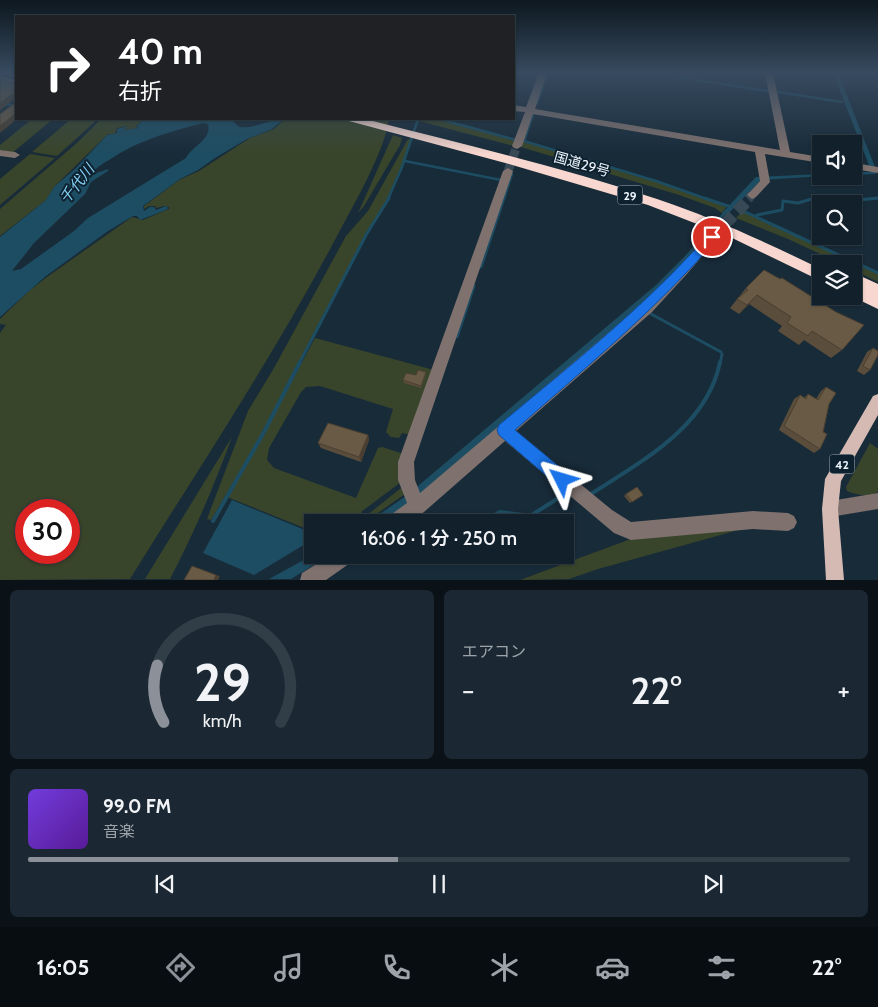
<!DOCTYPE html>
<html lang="ja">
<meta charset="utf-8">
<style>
:root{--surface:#12202b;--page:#1b2833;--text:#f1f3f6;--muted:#9ca3a9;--line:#313e47;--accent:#8c9099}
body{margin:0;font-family:Cabin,"Noto Sans JP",sans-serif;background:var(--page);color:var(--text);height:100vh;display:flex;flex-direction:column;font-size:19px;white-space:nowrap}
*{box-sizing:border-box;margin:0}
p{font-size:16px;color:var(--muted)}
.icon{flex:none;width:28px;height:28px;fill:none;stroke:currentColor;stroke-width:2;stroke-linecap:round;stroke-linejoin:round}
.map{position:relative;height:580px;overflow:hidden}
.sheet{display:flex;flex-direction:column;gap:10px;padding:10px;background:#0a1218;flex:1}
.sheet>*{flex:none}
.banner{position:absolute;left:15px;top:15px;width:500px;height:105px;border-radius:0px;box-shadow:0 1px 4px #0004,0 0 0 1px var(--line);background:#202124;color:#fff;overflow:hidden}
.buttons{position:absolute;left:812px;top:135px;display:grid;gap:10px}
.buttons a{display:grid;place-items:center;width:50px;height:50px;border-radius:0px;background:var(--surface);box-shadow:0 1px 4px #0004,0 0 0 1px var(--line);font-size:25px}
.speed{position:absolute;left:15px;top:499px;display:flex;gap:10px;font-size:25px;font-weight:700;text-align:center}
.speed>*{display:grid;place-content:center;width:65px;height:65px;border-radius:50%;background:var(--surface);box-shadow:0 1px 4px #0004,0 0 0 1px var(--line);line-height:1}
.speed .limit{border:8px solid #d22;background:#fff;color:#111}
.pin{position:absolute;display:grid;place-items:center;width:42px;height:42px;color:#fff;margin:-21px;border:2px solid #fff;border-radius:50%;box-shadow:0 1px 5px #0007}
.me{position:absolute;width:55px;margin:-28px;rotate:310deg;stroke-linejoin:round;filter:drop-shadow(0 0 4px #0008)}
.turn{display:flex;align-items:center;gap:18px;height:105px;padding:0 20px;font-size:22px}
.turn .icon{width:65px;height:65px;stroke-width:2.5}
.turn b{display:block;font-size:35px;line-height:42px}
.big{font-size:38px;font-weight:600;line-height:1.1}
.sheet .widget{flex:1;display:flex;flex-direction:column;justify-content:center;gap:8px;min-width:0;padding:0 18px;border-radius:8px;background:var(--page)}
.sheet .dial{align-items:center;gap:0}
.dial svg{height:130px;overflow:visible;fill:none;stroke:var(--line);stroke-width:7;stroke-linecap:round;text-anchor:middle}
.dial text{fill:var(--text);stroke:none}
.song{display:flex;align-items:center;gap:15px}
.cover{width:60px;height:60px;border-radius:8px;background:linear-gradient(135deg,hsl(260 70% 55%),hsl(270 70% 35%))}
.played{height:5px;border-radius:2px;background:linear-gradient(90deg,var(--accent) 45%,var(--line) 45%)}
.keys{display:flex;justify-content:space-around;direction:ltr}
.heat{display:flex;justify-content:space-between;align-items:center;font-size:28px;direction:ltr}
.sheet .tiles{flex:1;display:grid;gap:10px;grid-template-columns:1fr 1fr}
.widget:last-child{grid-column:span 2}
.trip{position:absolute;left:304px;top:514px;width:270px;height:50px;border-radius:0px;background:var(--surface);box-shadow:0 1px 4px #0004,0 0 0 1px var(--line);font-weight:600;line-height:50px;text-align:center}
.menu{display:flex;height:80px;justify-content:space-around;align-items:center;background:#070d11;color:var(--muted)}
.menu .icon{width:35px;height:35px}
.menu .active{color:var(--accent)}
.menu b{font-size:22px;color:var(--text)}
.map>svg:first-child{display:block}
.green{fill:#39452a;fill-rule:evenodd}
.water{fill:#1d4d62;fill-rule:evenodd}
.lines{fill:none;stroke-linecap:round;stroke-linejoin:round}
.stream-far2{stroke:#1d4d62;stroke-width:2.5}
.stream-far1{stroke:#1d4d62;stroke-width:3}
.stream{stroke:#1d4d62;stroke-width:4}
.minor-tunnel-far1{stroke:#384956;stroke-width:9;stroke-dasharray:9 4.5;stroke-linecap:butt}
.minor-tunnel{stroke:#384956;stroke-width:12;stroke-dasharray:12 6;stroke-linecap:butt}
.minor{fill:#7e716e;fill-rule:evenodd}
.major{fill:#d4bab3;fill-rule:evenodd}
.highway{fill:#f7d7cf;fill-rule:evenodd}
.wall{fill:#5a4d3b}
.shaded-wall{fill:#4a3f30}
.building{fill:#695a45;stroke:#4a3f30}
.route{fill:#1a73e8;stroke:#114b97}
.labels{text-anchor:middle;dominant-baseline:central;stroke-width:4;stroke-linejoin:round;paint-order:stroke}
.shield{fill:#0e212f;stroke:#a9b5bf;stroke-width:1}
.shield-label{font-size:12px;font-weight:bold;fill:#ecf5fd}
.street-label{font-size:14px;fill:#ecf5fd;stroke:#0e212f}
.water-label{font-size:15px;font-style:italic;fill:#85d2f7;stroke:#0e212f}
</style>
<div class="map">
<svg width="878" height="580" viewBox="0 0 878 580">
<rect width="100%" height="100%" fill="#182b39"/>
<!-- green -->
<g class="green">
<polygon points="32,119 53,119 12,153 0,152 0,145"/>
<polygon points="71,119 98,119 57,156 32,152"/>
<polygon points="101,119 144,119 135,127 140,128 123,130 128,126 117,128 115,134 108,134 54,187 46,200 0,236 0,209 78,142"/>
<path d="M285 119H389C384 153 354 204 337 236 275 354 200 466 130 579L0 580V333L6 325 0 324V319L29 291 47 277 132 217 143 220 169 209V207L164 206 156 208 155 206H149L144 209V206L179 180 199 171 250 138 274 129ZM26 510H69V552H26Z"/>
<polygon points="421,119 437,119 516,141 514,146 419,121"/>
<polygon points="393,135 402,138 400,145 364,206 358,213"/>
<path d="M408 139 411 140C400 174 386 206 365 235L263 432 211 520 207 519 248 411 274 368 346 236 368 211Z"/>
<polygon points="523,141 656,181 727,206 722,213 715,208 679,195 521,147"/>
<polygon points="30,154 55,158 0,205 0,179"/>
<polygon points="742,211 878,274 878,282 854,270 854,264 842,264 788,239 736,218"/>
<polygon points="315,338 434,370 411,435 402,433 399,438 391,437 386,432 393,409 320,386 306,387 301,392 269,448 267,460 274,468 356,498 378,448 382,447 404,454 401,482 361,512 366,516 401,488 405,494 365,522 312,522 312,531 227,497 265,432"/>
<path d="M232 437C214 486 194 533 170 579H145Z"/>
<path d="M870 443 878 449V492C870 497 855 495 847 491L846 487Z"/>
<polygon points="753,526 598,569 569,579 520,580 639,536"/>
</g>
<!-- water -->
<g class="water">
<polygon points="833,73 838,73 877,172 875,174 854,175 854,172 871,172 869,166 854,164 869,165"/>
<path d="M144 119H235L233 121C235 122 236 125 238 126 248 131 271 119 284 119L272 129 247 139 215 158 198 170 180 179 143 206 144 211 150 207H154L156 210 166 206 168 208 166 210 140 220 137 216H133L108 231 46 276 0 317V237L46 200 54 187 76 168 107 135 117 133V129L128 126 123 130 140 128 136 127ZM203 123 208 124C212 140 192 146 186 158L88 218 74 231 21 269 12 271 34 243 85 194 91 182 108 171V169L91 175C95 168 102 164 109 160 139 140 169 132 203 123Z"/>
<polygon points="821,174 823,176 761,180 728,214 723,212 756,177"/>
<polygon points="705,232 711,234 683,268 644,304 408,504 383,522 368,522 406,496 413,487 418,486 656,285 687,254"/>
<polygon points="232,500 312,533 312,549 302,546 254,575 203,553"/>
<polygon points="313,555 330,555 291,579 269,579"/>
</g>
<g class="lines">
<!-- stream-far2 -->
<g class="stream-far2">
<polyline points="650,73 768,91"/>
<polyline points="778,92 842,102"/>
<polyline points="0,103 12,105"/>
<polyline points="537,103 547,73"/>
<polyline points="533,114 524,141 656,181 707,199"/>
<polyline points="439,119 516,140"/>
<polyline points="405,161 501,180"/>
<polyline points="388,199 402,167 417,122 421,119"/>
<polyline points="504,199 512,174"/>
<polyline points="812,199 824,199"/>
<polyline points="870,199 878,198"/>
</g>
<!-- stream-far1 -->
<g class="stream-far1">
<polyline points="704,198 731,207"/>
<polyline points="743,211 878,273"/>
<polyline points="757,215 782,210 783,201 798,203 815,198 849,201 878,198"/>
<polyline points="705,236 727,210"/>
<polyline points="481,267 504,198"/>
<polyline points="651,314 721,352"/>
<polyline points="457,337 474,286"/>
<polyline points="299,364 366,235 389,198"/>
<polyline points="720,364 722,354"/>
</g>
<!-- stream -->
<g class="stream">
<path d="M591 494C642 461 707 427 720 362"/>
<polyline points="213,521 264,432 300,362"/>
<polyline points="482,522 500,512 530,516 557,499 572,495"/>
</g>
<!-- minor-tunnel-far1 -->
<g class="minor-tunnel-far1">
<polyline points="508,171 517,146"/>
<polyline points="748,199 752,195"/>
</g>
<!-- minor-tunnel -->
<polyline class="minor-tunnel" points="712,237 750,198"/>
<!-- minor -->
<g class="minor">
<polygon points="539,73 547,73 535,109 780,150 765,73 773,73 790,152 821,157 821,163 765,154 770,182 756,197 752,199 747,195 760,181 755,152 533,114 522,146 517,149 514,148 512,146 525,112 514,111 514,105 526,107"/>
<polygon points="0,76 16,80 16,85 0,81"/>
<polygon points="0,150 15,152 20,155 15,158 0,156"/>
<polygon points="854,163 878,167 878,173 854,169"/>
<polygon points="508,168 513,171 414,462 415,480 420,493 642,304 678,269 708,234 716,234 718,237 716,240 686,275 652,312 516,431 612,510 631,522 753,511 788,513 794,516 797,522 794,528 788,531 753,529 631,540 614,533 505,441 424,512 409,522 387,522 389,516 407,503 398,480 398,462 503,171"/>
<polygon points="878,493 878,509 830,517 824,515 822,509 824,503 830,501"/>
<polygon points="331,555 356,555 353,561 326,580 300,580 302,573"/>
</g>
<!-- major -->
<polygon class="major" points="878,394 878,415 841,481 838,509 844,580 826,580 822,509 825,479 873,396"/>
<!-- highway -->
<g class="highway">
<path d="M348 119H365C462 144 562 167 657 199 714 218 767 243 821 269V281L728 236 648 205 509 164 349 121Z"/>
<polygon points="854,273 878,284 878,309 851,296 854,296"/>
</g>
</g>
<!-- wall -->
<g class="wall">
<polygon points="0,73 16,73 16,119 14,104 14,99 0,110 0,79 13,83 15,81 14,78 0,75"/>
<polygon points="746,288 842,350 831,358 804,340 799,345 778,331 782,326 749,304 739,314 730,308"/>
<polygon points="873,348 870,370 864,375 857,371 867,352"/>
<polygon points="426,372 426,374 421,388 404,383 403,380"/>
<polygon points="826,387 829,404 820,449 814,453 779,430 794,399 800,395 804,398 808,394 816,399 821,391"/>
<polygon points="368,435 369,440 361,462 321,448 318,443"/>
<polygon points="626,494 643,495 630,503 624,496"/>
</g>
<!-- shaded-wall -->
<g class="shaded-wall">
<polygon points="12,94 15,98 0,110 0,103"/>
<polygon points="16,113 16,119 17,119 0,133 0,126"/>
<polygon points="757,295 749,304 739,314 747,305"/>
<polygon points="368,435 369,440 361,462 359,457"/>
<polygon points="216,575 220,576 218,580 214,580"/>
</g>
<!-- building -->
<g class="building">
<polygon points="9,73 16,73 16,113 0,126 0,114 14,104 14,95 12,94 0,103 0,79 13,83 15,81 14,74"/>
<polygon points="764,270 780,279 782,278 836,312 864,325 842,350 812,331 808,336 787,323 791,317 757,295 747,305 737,299 748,290 746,288"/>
<polygon points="873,348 878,351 878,355 870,370 863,366"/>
<polygon points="418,370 426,372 421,386 403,380 406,373 416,375"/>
<polygon points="826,387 836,393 829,404 823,432 827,434 820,449 784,426 800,395 806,399 808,394 818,400"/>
<polygon points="328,423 368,435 359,457 318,443"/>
<polygon points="637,487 643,495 632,502 626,494"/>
<polygon points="192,566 216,575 214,580 184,580"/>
</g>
<!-- sky -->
<linearGradient id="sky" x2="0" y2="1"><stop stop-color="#0d181f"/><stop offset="0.47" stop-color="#374a5f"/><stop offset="1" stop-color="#374a5f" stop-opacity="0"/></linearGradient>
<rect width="878" height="154" fill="url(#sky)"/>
<!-- route -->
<path class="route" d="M712 233 716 234 718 237 716 240C656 310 584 369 515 430L568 474 570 480 568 485 562 487 557 485 499 435 497 430 499 425C572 364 646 306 709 234Z"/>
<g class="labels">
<!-- shield labels -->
<g class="shield">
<rect x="617.5" y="185.5" width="25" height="19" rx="4"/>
<rect x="829.5" y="454.5" width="25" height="19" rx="4"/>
</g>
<g class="shield-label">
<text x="630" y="195">29</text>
<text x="842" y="464">42</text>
</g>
<!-- street labels -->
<g class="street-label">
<text transform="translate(582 164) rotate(16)">国道29号</text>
</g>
<!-- water labels -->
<g class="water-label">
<text transform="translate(77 184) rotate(-51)">千代川</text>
</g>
</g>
</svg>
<div class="buttons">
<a><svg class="icon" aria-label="sound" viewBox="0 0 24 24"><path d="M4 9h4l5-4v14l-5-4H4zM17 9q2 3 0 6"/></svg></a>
<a><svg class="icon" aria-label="search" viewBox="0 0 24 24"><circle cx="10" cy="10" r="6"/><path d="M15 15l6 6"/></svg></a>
<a><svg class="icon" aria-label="layers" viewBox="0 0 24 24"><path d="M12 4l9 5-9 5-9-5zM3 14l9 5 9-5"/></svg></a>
</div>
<div class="speed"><div class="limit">30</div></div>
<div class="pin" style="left:712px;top:237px;background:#d93025"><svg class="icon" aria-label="arrive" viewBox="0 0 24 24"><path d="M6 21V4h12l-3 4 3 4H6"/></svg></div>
<svg class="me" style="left:562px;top:480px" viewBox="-20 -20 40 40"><path d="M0-17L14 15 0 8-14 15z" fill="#1a73e8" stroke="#fff" stroke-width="4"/></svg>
<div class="trip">16:06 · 1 分 · 250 m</div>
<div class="banner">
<div class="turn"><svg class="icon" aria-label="right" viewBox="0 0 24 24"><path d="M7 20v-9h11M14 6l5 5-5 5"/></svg><div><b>40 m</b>右折</div></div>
</div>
</div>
<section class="sheet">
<div class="tiles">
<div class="widget dial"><svg viewBox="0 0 100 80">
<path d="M14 69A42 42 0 1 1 86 69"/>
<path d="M14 69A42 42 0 0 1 10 34" stroke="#8c9099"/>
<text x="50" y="56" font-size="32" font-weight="700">29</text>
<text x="50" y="72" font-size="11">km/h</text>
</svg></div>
<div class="widget"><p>エアコン</p>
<div class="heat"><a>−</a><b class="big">22°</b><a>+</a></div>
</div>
<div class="widget">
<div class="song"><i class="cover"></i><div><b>99.0 FM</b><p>音楽</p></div></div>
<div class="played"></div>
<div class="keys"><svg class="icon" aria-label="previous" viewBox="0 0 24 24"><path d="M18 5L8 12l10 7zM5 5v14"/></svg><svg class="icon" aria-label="pause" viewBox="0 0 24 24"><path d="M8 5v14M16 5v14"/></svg><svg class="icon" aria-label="next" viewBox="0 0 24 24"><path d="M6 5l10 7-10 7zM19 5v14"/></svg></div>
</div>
</div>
</section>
<nav class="menu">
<b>16:05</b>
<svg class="icon active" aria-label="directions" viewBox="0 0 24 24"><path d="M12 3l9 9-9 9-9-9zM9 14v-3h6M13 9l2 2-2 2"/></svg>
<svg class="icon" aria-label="music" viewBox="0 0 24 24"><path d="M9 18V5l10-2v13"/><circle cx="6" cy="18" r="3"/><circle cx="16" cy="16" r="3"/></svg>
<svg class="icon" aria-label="phone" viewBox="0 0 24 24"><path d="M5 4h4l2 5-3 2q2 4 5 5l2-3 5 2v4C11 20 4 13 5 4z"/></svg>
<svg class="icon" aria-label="climate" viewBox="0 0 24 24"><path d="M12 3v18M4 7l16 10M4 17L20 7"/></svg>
<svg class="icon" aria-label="car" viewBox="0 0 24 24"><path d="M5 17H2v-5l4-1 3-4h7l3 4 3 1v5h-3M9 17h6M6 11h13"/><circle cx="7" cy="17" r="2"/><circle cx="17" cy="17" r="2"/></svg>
<svg class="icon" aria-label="filters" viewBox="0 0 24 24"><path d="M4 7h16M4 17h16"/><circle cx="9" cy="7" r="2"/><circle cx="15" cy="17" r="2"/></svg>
<b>22°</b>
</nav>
